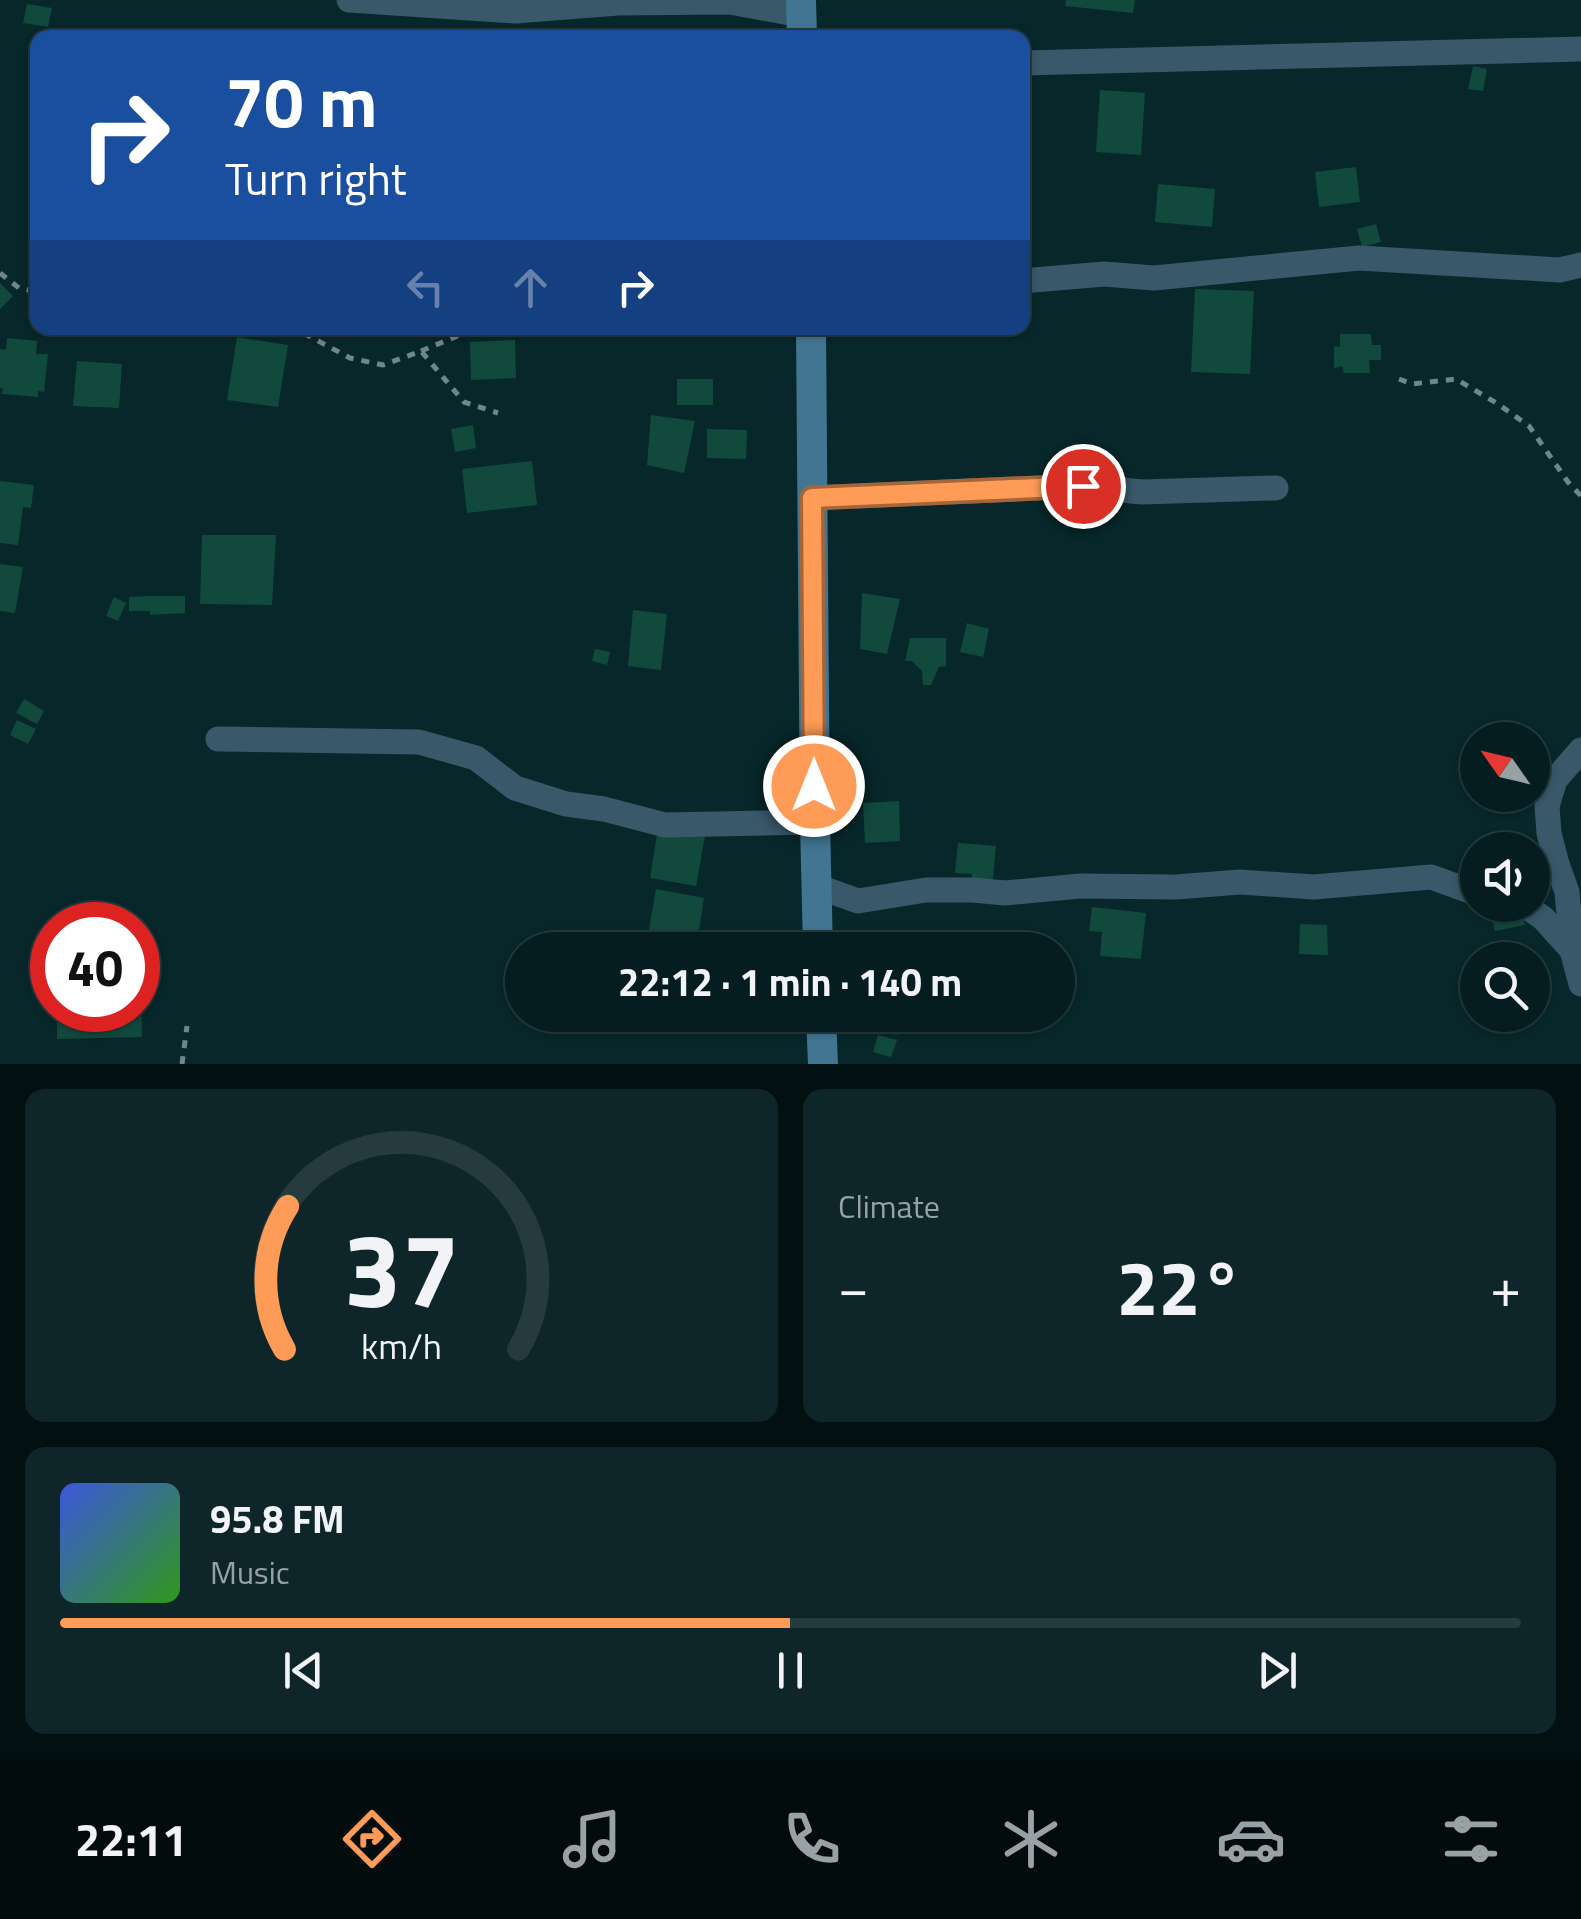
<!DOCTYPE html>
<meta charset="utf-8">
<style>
:root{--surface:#051d20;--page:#0e2629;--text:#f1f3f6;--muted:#97a2a5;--line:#263b3e;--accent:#fe9c57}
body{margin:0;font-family:"Titillium Web",sans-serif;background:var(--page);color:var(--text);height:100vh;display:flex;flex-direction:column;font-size:38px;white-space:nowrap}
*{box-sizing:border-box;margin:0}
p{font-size:32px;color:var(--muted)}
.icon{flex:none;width:55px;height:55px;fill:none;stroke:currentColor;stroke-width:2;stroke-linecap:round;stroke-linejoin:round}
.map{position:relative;height:1064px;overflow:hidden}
.panel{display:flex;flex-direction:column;gap:25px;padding:25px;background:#031012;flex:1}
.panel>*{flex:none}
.top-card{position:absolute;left:30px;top:30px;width:1000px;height:305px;border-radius:20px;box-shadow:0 2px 8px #0004,0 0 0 2px var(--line);background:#1a4fa0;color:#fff;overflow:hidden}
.needle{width:65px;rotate:304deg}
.tools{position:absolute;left:1460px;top:722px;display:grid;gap:20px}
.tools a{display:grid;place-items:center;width:90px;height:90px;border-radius:50%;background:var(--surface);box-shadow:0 2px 8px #0004,0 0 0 2px var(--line);font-size:50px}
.speed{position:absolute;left:30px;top:902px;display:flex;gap:20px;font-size:50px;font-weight:700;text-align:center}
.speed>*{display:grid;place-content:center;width:130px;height:130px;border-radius:50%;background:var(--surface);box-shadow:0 2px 8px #0004,0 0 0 2px var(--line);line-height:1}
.speed .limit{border:15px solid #d22;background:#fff;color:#111}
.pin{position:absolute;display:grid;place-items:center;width:85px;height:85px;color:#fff;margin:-42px;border:5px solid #fff;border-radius:50%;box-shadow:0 2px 10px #0007}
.me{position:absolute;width:110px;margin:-55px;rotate:0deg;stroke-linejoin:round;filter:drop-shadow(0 0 8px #0008)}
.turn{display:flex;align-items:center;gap:35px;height:210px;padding:0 30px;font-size:45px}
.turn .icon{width:130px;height:130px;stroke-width:2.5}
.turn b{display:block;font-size:70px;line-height:85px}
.lanes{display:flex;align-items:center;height:95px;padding:0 30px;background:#0003;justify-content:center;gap:50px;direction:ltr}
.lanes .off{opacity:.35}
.big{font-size:75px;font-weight:700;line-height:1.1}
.panel .card{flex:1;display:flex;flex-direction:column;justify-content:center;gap:15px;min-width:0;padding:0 35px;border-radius:20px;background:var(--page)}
.panel .dial{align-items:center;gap:0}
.dial svg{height:260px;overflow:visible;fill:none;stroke:var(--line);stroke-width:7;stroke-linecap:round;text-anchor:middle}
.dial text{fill:var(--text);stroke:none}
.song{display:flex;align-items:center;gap:30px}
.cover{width:120px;height:120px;border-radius:15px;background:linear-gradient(135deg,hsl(230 70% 55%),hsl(110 70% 35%))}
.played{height:10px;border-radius:5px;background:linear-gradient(90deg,var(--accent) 50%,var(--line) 50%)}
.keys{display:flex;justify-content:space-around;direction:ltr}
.heat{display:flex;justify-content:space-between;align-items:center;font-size:55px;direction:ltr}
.panel .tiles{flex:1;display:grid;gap:25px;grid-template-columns:1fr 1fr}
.card:last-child{grid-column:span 2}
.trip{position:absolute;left:505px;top:932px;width:570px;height:100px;border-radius:50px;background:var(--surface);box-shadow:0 2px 8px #0004,0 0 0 2px var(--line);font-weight:700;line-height:100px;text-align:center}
.dock{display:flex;height:160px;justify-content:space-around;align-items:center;background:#020c0d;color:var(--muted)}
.dock .icon{width:70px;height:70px}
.dock .on{color:var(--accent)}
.dock b{font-size:45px;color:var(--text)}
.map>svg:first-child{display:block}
.building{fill:#114a3d}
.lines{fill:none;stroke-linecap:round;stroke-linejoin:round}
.path{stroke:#6d878a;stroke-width:5;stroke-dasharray:8 8;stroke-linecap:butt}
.street{stroke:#395869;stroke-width:25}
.secondary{stroke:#427592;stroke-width:30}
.route-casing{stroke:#a56539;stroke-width:25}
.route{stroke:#fe9c57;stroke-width:18}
</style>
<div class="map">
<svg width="1581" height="1064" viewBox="0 0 1581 1064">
<rect width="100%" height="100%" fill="#07272a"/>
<!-- building -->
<g class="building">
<polygon points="1066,0 1135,0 1133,13 1065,6"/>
<polygon points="27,4 52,8 48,27 23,23"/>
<polygon points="1473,66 1487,69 1483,91 1468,89"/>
<polygon points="1100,90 1145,93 1141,155 1096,152"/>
<polygon points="1356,167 1360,202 1319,207 1315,172"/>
<polygon points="1158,184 1215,189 1212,227 1155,222"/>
<polygon points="1376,224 1381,242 1362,247 1357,229"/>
<polygon points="0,283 13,296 0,309"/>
<polygon points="1195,289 1254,291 1250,374 1191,372"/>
<polygon points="1340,334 1371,334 1372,345 1381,345 1381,360 1369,360 1370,373 1344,373 1342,366 1334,368 1334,346 1340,347"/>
<polygon points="237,337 288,345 278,407 227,400"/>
<polygon points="7,338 37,341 36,354 48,354 44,392 38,391 38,397 2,394 3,388 0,388 0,349 6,350"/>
<polygon points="515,340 516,378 471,380 470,342"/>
<polygon points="77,361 122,364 119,408 73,406"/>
<rect x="677" y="379" width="36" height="26"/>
<polygon points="651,415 695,421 684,473 647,465"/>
<polygon points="473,425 476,448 455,452 451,429"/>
<polygon points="707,429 747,430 746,459 707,458"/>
<polygon points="532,461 537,505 467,513 462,469"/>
<polygon points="0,481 34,485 31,508 23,507 18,545 0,543"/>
<polygon points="202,535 276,535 272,605 200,604"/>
<polygon points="0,564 23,567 15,613 0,611"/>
<polygon points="862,593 900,599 887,654 860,649"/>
<polygon points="150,596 185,596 185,613 150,615 150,611 129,611 129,597"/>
<polygon points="114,597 126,603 118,621 106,616"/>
<polygon points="633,610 667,614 661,670 628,666"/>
<polygon points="967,623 989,629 983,657 960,652"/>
<polygon points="910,638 946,638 946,666 939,667 931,685 923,685 922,671 912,661 905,661"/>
<polygon points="595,649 610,652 607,665 592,661"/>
<polygon points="24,699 44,711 37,724 16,713"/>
<polygon points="17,720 36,729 28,744 10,735"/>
<polygon points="899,801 900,841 865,843 863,803"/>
<polygon points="658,828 705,836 696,886 650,878"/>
<polygon points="958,843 996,846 992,887 971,886 972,874 955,873"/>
<polygon points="656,889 704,898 697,943 648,935"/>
<polygon points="1092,907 1146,913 1141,959 1100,956 1102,932 1089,931"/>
<polygon points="1521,907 1525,925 1495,931 1490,912"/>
<polygon points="1300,924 1327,925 1328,955 1299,954"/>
<polygon points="138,999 141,999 142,1037 57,1039 57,1010 138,1010"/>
<polygon points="881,1015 901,1019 898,1035 879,1031"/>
<polygon points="878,1035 897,1040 891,1057 873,1052"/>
</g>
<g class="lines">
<!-- path -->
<g class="path">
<polyline points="0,273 19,288 38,292"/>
<polyline points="289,328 296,329 350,358 383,365 421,351 464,402 498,413"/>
<polyline points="421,351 477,328"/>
<polyline points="1399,379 1412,384 1456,379 1498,404 1529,426 1568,482 1581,496"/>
<polyline points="182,1064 187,1026"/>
</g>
<!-- street -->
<g class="street">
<polyline points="349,0 515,11 618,3 730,2 801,15"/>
<polyline points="1022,63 1581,49"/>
<polyline points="1022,281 1104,274 1154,278 1359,258 1560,270 1581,265"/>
<polyline points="812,498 1083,486 1142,492 1276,488"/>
<polyline points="218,739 419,742 476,758 515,788 566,804 604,809 665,825 815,822"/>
<polyline points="1581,750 1555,780 1547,806 1549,833 1557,864 1567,892 1572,950 1581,984"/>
<polyline points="816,886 858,901 926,890 973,890 1005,893 1080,886 1176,887 1240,882 1314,887 1431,877 1478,894"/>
<polyline points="1524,905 1543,918 1572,950"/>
</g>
<!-- secondary -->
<g class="secondary">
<polyline points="801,0 802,38"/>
<polyline points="811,328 815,822 818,950"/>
<polyline points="821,1015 823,1064"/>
</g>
</g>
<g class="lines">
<!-- route casing -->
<g class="route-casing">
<polyline id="route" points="814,786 812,498 1083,486"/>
</g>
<!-- route -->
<use href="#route" class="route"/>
</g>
</svg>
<div class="tools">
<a><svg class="needle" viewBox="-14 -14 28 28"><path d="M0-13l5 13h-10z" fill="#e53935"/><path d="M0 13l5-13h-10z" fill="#97a2a5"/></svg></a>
<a><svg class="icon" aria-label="sound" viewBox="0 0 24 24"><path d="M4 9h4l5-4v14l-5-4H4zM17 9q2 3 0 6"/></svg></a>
<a><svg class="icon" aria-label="search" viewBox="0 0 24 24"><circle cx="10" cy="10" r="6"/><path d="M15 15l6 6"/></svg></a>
</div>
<div class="speed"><div class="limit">40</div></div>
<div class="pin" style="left:1083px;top:486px;background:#d93025"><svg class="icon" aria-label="arrive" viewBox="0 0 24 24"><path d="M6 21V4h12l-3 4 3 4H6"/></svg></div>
<svg class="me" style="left:814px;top:786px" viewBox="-20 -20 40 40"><circle r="17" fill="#fe9c57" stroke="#fff" stroke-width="3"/><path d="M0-11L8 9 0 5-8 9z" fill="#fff"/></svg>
<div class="trip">22:12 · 1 min · 140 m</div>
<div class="top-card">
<div class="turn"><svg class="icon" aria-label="right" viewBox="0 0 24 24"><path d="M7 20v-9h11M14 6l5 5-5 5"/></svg><div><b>70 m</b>Turn right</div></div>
<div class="lanes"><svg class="icon off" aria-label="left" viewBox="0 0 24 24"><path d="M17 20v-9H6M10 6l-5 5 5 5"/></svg><svg class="icon off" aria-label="ahead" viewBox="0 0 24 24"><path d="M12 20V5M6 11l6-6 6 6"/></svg><svg class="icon" aria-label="right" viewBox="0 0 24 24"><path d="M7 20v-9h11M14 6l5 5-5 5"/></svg></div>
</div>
</div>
<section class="panel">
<div class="tiles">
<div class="card dial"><svg viewBox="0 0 100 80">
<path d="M14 69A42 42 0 1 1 86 69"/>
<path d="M14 69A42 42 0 0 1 15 25" stroke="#fe9c57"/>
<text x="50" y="56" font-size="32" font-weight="700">37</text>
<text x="50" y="72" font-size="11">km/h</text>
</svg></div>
<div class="card"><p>Climate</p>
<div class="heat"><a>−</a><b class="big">22°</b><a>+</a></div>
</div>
<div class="card">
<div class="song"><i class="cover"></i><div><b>95.8 FM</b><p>Music</p></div></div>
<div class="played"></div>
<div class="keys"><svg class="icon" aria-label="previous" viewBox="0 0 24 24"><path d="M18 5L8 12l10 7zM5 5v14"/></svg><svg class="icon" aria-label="pause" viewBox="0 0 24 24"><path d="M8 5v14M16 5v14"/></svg><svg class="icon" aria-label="next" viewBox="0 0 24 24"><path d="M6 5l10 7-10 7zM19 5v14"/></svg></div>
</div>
</div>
</section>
<nav class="dock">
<b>22:11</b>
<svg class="icon on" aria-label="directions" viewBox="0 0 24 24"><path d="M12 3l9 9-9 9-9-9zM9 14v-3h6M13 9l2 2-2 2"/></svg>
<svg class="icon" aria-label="music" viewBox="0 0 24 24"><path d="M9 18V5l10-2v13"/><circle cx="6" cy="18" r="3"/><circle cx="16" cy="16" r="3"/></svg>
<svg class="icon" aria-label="phone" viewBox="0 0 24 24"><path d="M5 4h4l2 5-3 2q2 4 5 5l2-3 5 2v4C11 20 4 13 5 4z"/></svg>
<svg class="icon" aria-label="climate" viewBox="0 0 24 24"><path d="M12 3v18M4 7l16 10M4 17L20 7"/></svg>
<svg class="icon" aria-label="car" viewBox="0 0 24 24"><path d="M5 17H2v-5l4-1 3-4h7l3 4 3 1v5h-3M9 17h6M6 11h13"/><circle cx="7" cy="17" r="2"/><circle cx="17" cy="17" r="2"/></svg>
<svg class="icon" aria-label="filters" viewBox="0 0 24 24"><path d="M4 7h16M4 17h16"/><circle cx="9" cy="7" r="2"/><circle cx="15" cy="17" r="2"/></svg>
</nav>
